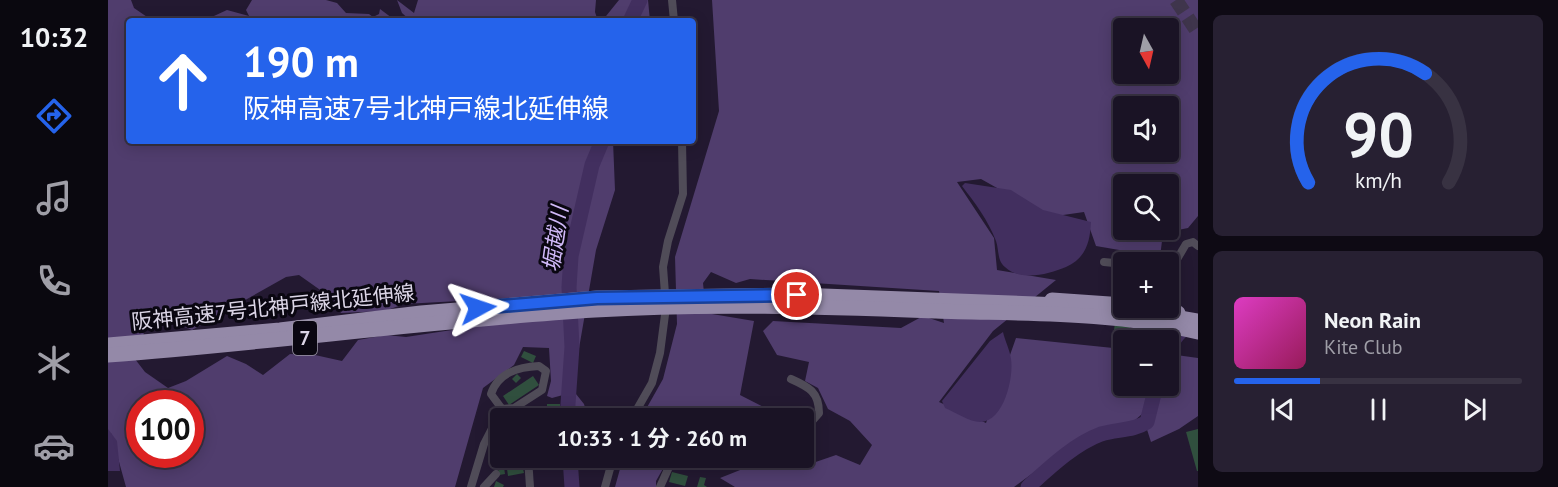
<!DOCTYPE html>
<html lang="ja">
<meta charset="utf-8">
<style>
:root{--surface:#1a1325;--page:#272032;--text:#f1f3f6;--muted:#9f9ea7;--line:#383242;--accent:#2563eb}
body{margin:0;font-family:"PT Sans","Noto Sans JP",sans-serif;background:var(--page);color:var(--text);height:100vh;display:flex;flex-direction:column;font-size:22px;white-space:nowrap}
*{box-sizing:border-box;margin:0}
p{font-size:20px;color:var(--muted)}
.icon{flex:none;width:33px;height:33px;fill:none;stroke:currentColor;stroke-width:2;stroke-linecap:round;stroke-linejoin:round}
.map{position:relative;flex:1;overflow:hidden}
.side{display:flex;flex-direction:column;gap:15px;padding:15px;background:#0e0a14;width:360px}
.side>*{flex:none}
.banner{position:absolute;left:18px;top:18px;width:570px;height:126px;border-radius:6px;box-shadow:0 3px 15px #0003,0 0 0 2px var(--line);background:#2563eb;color:#fff;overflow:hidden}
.needle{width:39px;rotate:172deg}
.buttons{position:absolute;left:1005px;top:18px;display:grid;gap:12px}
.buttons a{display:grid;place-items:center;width:66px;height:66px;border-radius:6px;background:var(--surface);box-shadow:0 3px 15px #0003,0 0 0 2px var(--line);font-size:30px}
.speed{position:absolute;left:18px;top:390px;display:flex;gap:12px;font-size:30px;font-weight:700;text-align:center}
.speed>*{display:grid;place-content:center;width:78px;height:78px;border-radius:50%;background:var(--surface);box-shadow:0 3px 15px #0003,0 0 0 2px var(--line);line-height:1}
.speed .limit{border:9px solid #d22;background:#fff;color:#111}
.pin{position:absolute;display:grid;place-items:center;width:51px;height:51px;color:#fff;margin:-26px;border:3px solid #fff;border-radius:50%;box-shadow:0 2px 6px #0007}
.me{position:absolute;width:66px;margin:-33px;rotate:85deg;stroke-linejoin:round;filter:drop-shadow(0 0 4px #0008)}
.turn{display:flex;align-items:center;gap:21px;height:126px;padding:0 18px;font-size:27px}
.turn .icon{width:78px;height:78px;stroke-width:2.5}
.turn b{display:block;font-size:42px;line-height:51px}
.side .widget{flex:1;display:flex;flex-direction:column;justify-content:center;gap:9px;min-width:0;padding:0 21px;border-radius:9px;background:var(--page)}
.side .dial{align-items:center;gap:0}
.dial svg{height:156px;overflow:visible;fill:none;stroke:var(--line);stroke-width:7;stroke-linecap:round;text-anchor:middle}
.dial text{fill:var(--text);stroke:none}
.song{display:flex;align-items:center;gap:18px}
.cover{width:72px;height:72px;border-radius:9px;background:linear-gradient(135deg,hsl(310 70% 55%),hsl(330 70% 35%))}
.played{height:6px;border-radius:3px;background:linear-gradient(90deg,var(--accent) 30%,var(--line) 30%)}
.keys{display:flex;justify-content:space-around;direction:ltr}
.trip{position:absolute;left:382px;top:408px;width:324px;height:60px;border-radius:6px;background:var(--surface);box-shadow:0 3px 15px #0003,0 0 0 2px var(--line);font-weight:700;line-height:60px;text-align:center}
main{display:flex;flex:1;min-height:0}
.tab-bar{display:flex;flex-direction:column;width:108px;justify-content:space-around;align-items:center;background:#0a080f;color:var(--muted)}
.tab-bar .icon{width:42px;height:42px}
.tab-bar .active{color:var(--accent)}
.tab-bar b{font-size:27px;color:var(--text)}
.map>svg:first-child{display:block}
.forest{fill:#503d6d;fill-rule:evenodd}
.water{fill:#422f5f}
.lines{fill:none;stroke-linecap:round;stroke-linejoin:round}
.river{stroke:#422f5f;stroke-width:15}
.building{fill:#304f3e}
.primary-tunnel{stroke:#3f354c;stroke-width:14;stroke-dasharray:14 7;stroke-linecap:butt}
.street{stroke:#504c58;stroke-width:8}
.highway{stroke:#9489a8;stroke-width:15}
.route-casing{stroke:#184099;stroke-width:15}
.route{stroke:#2563eb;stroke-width:10}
.labels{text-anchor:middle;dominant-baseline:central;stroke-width:6;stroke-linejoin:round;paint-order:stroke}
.shield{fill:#0a0711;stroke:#9c97a6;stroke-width:1.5}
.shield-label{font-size:20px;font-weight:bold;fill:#dbd5e6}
.street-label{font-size:21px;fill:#dbd5e6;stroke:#0a0711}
.water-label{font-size:22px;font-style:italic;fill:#d0b9f8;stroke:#0a0711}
</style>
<main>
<nav class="tab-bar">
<b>10:32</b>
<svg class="icon active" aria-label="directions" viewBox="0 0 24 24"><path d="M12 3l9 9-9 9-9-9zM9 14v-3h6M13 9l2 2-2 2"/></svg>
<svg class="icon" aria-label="music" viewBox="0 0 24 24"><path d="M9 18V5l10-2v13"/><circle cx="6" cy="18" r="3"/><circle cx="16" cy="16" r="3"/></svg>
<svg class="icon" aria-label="phone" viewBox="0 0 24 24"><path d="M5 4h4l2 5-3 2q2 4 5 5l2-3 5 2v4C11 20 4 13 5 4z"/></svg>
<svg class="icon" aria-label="climate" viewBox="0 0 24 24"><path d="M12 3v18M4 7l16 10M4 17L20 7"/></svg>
<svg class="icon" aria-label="car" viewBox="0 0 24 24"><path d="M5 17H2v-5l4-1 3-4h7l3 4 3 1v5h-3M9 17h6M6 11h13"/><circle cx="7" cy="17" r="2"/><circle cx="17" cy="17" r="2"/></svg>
</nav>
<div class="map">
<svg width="1090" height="487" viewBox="0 0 1090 487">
<rect width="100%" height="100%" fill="#231931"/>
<!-- forest -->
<g class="forest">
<path d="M0 0H23L26 8 45 21H21V141H505L507 190 488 250 464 389 476 404 480 418H460L455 395 444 398 439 396 443 381 441 348 415 347 406 365 375 388 347 487H18L3 433H0ZM191 275 225 299 233 313 277 311 296 304 369 300 370 326 298 337 278 335 250 340 234 361 207 355 182 354 155 375 138 364 119 356 78 381 60 388 37 372 27 359 41 318 61 321 84 330 178 277ZM32 404H82V454H32Z"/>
<polygon points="144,0 218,0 229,3 238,13 261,14 265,17 271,14 272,9 288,21 95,21 119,10 141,16 138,10"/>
<polygon points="289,0 306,13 310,0 488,0 487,12 490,21 303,21 294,13"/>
<polygon points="511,0 540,0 542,21 494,21"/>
<path d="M604 0H1090V216L1080 228 1055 233 1052 257 988 246 976 212 941 217 873 179 849 182 886 238 889 270 948 280 885 331 831 402 878 423 908 338 1015 349 1016 386H1060L1061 354 1090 358V416L1071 429 1043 442 1034 414 1025 422 970 440 906 487H627L612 478 662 458H696V466L728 455 752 465 764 445 742 421 720 409 710 388 697 381 701 362 669 355 655 331 665 321 793 328 815 316 836 323 831 291 642 279 628 283 603 272 595 283 598 313 646 321 632 395 673 416 672 418H533L555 379 569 324 567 257 611 111ZM1016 28H1060V74H1016ZM1016 106H1060V152H1016ZM1016 184H1060V230H1016Z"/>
<polygon points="515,458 561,458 548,481 548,487 507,487"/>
</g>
<!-- water -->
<g class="water">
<path d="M857 183 903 190 935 210 983 222C982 242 978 258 958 267 941 274 913 282 897 267 889 261 891 249 888 241 880 220 867 203 854 186Z"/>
<path d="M895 332C897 341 902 350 903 359 906 377 896 422 872 422 862 422 847 412 837 408L834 401 882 341Z"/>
<polygon points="0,429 9,441 12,471 0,471"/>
</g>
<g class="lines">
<!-- river -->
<g class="river">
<polyline points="522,21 532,0"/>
<path d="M1060 349C1066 339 1073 328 1084 325"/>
<polyline points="459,418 464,347 461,287 463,256 484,165 494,141"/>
<polyline points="462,458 464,487"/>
<path d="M920 487C941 468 966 444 993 434 1009 429 1025 431 1039 422L1048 386"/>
</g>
</g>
<!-- building -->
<g class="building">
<polygon points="1010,275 1016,276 1016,291 1006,288"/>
<polygon points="1010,299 1016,308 1024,308 1021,339 1005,338"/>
<polygon points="416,351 428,356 425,363 413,357"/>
<polygon points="409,374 413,378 408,383 404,379"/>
<polygon points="425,376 431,385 401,405 395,396"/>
<rect x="439" y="404" width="13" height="7"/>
<polygon points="420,407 424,414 414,418 411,414"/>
<rect x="439" y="412" width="13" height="6"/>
<polygon points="1090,429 1090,471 1089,471 1078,432"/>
<polygon points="418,460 419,469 415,469 416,473 400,476 398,462"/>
<polygon points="396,467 397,474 391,475 390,468"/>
<polygon points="564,472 580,476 577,486 561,482"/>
<polygon points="592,477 598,478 596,485 599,487 589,487"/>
<polygon points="388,481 396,485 395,487 386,487"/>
</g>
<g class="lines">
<!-- primary-tunnel -->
<polyline class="primary-tunnel" points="1068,0 1090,33"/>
<!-- street -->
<g class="street">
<polyline points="564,0 566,21"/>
<polyline points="996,262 1016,264"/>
<polyline points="1060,267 1065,266 1078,244 1085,242 1090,246"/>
<path d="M431 366 438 371 434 390 406 408 394 409 383 394C390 372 411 367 431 366Z"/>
<path d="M683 379C701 387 711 392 711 413L696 430"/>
<polyline points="524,418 544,383 552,353 558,307 555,267 560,241 575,194 574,141"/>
<path d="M585 418C598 408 620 415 636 418"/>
<polyline points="420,458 422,487"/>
<polyline points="363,487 376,444 394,409"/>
<polyline points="376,487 388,474"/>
<polyline points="497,487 505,458"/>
<polyline points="552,487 565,458"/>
</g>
<!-- highway -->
<g class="highway">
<polyline points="944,300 1016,305"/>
<polyline points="1035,308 1070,313"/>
<polyline points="1060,316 1090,321"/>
<polyline points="0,345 172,330 313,313 489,298 689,295 953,305"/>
<path d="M0 355C163 343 325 320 487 310 601 303 714 307 828 311 915 314 1005 311 1090 332"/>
</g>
</g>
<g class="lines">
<!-- route casing -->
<g class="route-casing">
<polyline id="route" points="370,308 489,298 689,295"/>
</g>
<!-- route -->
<use href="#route" class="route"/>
</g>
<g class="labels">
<!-- shield labels -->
<rect class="shield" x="185" y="321" width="24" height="34" rx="4.5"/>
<g class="shield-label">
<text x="197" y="338">7</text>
</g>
<!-- street labels -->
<g class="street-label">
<text transform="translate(165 307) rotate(-6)">阪神高速7号北神戸線北延伸線</text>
</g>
<!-- water labels -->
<g class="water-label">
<text transform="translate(447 239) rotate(-82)">堀越川</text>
</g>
</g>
</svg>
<div class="buttons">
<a><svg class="needle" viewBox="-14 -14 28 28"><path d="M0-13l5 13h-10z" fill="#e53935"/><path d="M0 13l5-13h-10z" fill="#9f9ea7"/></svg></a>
<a><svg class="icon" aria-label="sound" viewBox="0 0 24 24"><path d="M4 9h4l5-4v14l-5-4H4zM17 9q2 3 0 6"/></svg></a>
<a><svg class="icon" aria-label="search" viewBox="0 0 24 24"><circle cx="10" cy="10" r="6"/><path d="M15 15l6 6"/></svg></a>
<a>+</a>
<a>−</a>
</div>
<div class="speed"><div class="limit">100</div></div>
<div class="pin" style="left:689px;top:295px;background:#d93025"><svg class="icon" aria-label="arrive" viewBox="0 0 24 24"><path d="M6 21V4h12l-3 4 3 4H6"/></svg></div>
<svg class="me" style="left:370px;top:308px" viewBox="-20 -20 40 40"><path d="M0-17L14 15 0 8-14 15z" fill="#2563eb" stroke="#fff" stroke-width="4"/></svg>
<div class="trip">10:33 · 1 分 · 260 m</div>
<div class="banner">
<div class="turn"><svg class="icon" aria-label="ahead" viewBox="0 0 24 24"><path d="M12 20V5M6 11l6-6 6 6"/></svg><div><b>190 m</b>阪神高速7号北神戸線北延伸線</div></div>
</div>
</div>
<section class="side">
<div class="widget dial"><svg viewBox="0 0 100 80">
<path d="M14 69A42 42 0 1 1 86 69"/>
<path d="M14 69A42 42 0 0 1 74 13" stroke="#2563eb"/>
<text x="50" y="56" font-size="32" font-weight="700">90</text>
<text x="50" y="72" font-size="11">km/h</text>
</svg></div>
<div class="widget">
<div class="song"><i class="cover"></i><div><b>Neon Rain</b><p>Kite Club</p></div></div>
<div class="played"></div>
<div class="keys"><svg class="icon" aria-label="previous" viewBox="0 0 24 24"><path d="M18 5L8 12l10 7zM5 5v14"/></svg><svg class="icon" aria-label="pause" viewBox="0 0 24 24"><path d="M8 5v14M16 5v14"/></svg><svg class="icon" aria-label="next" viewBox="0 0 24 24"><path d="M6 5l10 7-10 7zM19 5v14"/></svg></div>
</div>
</section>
</main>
